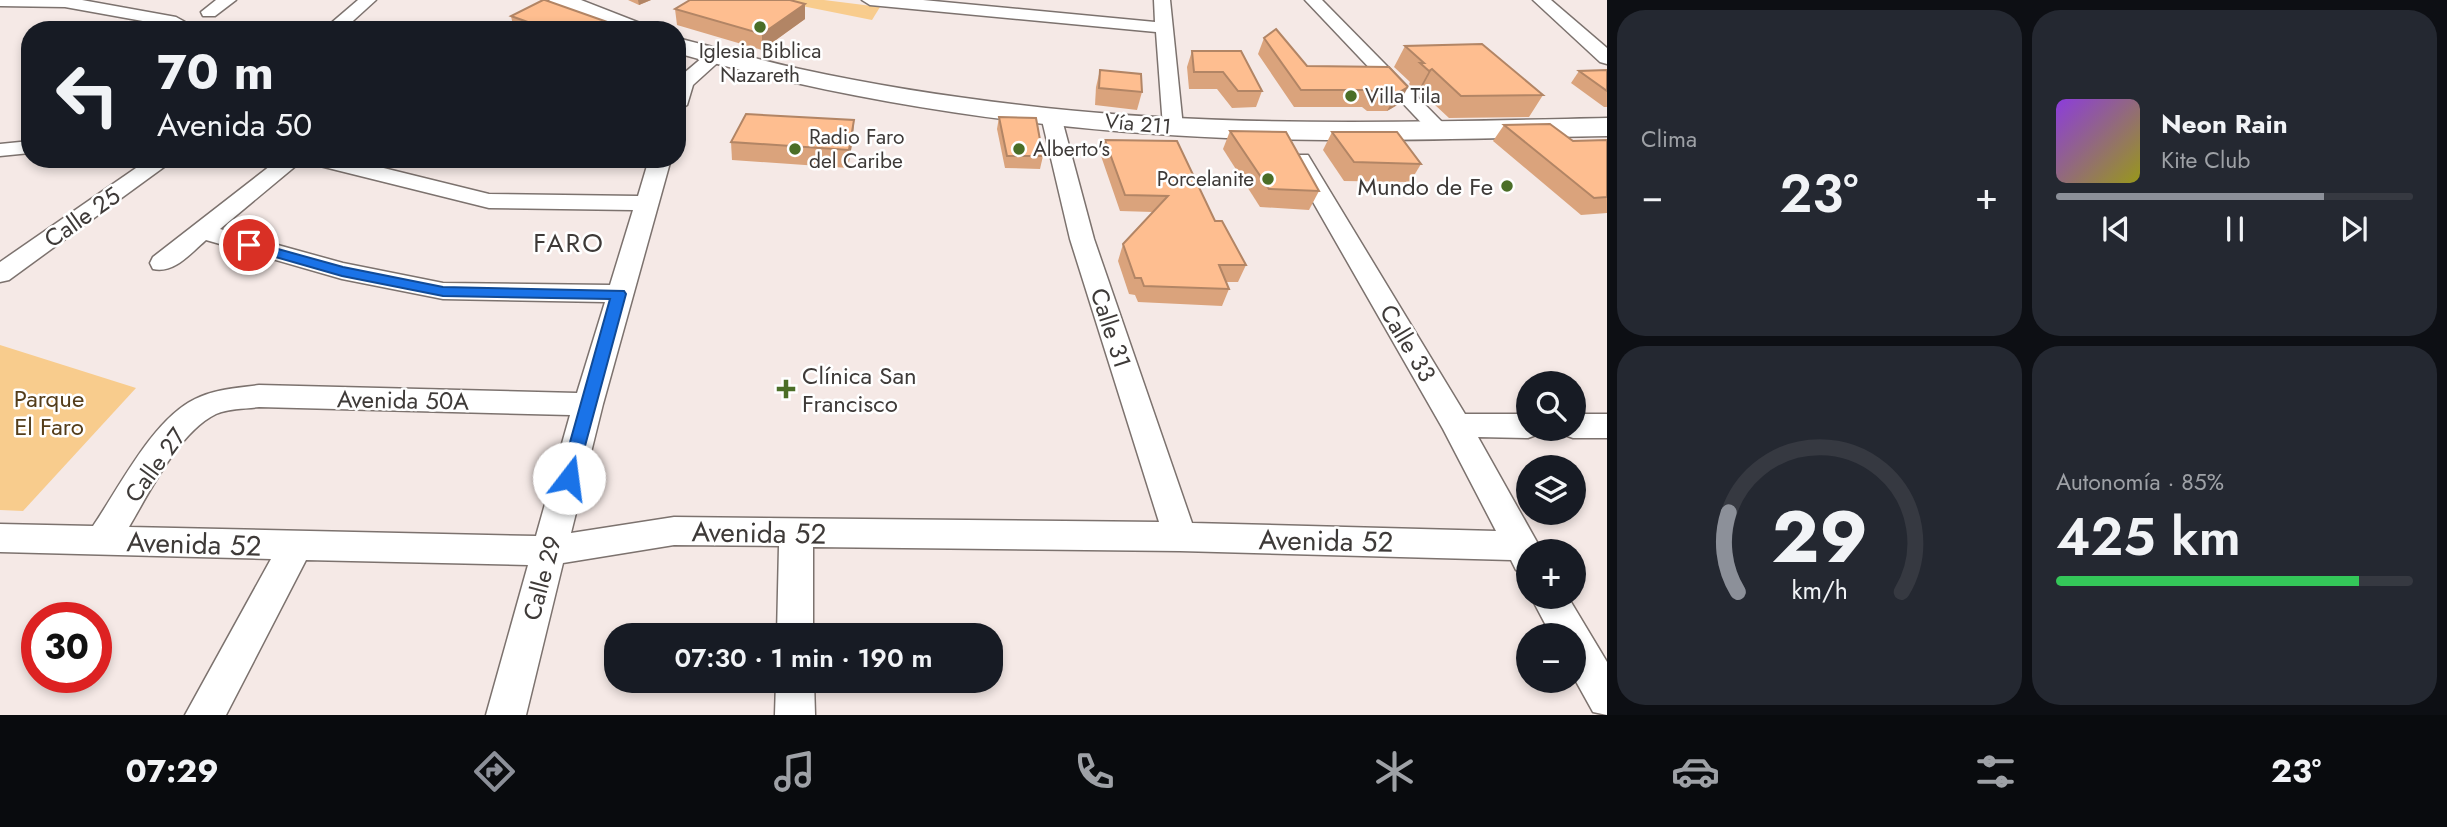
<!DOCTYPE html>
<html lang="es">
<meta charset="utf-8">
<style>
:root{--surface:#171b24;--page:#242831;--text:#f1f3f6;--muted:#9ea1a6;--line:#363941;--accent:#8c9099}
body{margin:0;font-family:Jost,sans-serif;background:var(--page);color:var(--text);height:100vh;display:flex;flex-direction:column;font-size:26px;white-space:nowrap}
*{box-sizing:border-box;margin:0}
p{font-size:23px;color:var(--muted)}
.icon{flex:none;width:38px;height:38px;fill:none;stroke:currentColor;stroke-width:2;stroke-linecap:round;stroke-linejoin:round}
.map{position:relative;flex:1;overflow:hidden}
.sheet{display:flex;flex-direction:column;gap:10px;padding:10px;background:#0d0f14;width:840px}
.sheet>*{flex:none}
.top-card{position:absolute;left:21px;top:21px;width:665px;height:147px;border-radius:28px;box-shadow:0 4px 10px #0003;background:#171b24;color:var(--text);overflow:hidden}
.controls{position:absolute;left:1516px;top:371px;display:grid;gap:14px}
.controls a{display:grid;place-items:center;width:70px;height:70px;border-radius:50%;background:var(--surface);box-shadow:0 4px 10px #0003;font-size:35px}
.speed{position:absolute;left:21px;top:602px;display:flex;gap:14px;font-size:35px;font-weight:700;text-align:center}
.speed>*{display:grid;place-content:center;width:91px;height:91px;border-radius:50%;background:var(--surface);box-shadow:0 4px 10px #0003;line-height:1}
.speed .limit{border:10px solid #d22;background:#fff;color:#111}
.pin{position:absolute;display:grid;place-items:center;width:60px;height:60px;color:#fff;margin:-30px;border:4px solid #fff;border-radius:50%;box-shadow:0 2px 7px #0007}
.me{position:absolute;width:77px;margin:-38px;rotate:15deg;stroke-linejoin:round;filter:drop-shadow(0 0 5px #0008)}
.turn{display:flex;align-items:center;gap:24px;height:147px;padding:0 21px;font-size:32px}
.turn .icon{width:91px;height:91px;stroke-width:2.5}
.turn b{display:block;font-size:49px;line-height:60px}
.big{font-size:52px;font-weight:600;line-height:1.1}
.sheet .tile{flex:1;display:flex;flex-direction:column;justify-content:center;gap:10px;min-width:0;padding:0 24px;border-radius:28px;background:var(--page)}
.sheet .dial{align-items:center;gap:0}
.dial svg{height:182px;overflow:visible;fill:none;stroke:var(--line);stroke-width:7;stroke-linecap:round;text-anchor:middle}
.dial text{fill:var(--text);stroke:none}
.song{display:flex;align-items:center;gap:21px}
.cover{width:84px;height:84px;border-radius:10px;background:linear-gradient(135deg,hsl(270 70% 55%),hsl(60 70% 35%))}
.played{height:7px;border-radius:4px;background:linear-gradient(90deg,var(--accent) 75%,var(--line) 75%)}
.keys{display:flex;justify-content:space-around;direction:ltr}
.heat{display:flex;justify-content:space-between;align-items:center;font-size:38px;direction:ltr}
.charge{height:10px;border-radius:5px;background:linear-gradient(90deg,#34c759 85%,var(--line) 0)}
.sheet .tiles{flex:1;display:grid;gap:10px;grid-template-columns:repeat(2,1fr)}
.trip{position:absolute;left:604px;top:623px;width:399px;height:70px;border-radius:28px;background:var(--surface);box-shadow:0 4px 10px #0003;font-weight:600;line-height:70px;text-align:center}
.tabs{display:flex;height:112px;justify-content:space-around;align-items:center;background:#090b0e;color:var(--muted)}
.tabs .icon{width:49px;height:49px}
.tabs .selected{color:var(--accent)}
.tabs b{font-size:32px;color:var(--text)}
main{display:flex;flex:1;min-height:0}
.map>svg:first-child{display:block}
.green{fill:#f8cc8d}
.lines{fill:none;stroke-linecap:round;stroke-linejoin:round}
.street-casing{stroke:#7c726e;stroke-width:3}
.secondary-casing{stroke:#7c726e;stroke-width:3}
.street{fill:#fff;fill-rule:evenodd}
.secondary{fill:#fff;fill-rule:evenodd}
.wall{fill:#daa37c}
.shaded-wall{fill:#b28565}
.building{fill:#febe90;stroke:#b28565;stroke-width:2}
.route{fill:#1a73e8;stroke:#114b97;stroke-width:2}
.poi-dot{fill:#4b6e27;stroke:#fff;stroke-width:2.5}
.labels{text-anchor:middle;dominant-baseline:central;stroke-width:5;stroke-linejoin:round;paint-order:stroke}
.far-poi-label{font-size:21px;fill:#3e3a38;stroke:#fff;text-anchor:start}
.far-street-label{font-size:21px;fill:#3e3a38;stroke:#fff}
.poi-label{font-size:24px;fill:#3e3a38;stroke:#fff;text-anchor:end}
.street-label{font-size:24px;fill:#3e3a38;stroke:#fff}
.park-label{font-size:24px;fill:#543d1a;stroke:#fff}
.neighbourhood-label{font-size:26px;letter-spacing:2px;fill:#3e3a38;stroke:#fff}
.near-street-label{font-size:28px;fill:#3e3a38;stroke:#fff}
</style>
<main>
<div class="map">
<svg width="1607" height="715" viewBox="0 0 1607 715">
<rect width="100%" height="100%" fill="#f5e9e6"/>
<!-- green -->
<g class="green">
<polygon points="772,0 824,0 880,7 872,20"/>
<polygon points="0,345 136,388 23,511 0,510"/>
</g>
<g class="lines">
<!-- street casing -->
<g class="street-casing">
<g id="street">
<polygon points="0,0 82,0 176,17 185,22 176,27 65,7 0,6"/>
<polygon points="216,0 236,0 215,16 203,16 201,12"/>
<polygon points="358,0 376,0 343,30 323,30"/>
<polygon points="862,0 923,0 1155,22 1154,0 1170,0 1183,127 1180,131 1166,131 1163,127 1156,32 870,5"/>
<polygon points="1305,0 1322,0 1445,125 1448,129 1445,133 1431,133"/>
<polygon points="1533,0 1551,0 1607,48 1607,64 1600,62"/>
<polygon points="716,50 725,56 693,85 687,105 677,111 677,79 709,52"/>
<path d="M1051 110 1058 112 1061 116 1094 239 1192 523 1496 531 1443 429 1289 160 1292 155H1308L1311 160 1465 414H1528V429H1542L1539 434 1528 438 1478 437 1542 551H1528V574L1516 570 1511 560 1180 551 813 547V635H777L779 546 674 545 563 563 526 715H486L528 565 306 560 226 715H185L271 559 0 552V524L93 526C119 488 153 419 195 399 215 389 237 388 259 385L577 393 605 302 443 299 342 279 206 240C191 253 174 274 153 269L150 263 153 257 279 159H304L220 229 343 263 443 283 610 285 633 210 489 208 312 164 309 159H347L489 194 638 196 649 159H671L603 404 571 533 674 517 1159 522 1070 239 1041 116 1044 112ZM259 407 570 415 536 536 129 527C149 493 179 432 216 414 229 408 245 409 259 407Z"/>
<polygon points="30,141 30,153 0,156 0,144"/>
<polygon points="149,159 175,159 9,280 0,282 0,262"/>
<polygon points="1573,414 1607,414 1607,438 1573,438 1562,434 1559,429 1573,429"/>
<polygon points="1531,597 1568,597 1607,662 1607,715 1593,712 1573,676 1573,635 1551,635"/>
<polygon points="776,681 814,681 815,715 775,715"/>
</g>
</g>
<!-- secondary casing -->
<g class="secondary-casing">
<g id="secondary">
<polygon points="549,0 581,0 645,25 648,30 614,30 552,5"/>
<path d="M677 38C718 48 759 60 800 69 882 87 964 99 1046 108 1233 128 1420 122 1607 118V136C1480 138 1353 143 1226 138 1040 130 856 104 677 53Z"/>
</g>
</g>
<!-- street -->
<use href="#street" class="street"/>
<!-- secondary -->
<use href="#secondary" class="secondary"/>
</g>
<!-- wall -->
<g class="wall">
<polygon points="628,0 651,0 639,5"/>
<polygon points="675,9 805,19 762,50 677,25"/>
<polygon points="511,16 630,30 514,30"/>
<polygon points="1264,38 1307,66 1389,67 1399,104 1387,111 1367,111 1362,107 1294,107 1258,54"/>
<polygon points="1405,46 1543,95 1529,117 1449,118 1420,91 1417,93 1409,84 1410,82 1394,67"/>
<polygon points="1192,51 1262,91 1256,107 1232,108 1217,89 1189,89 1187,67"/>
<polygon points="1100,70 1142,92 1137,110 1095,105 1096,87"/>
<polygon points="1607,70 1607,107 1604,107 1571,83 1579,71"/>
<polygon points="999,117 1043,156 1040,169 1005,168 997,129"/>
<polygon points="1504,125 1573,141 1607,140 1607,213 1581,215 1493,141"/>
<polygon points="1230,131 1319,191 1309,210 1260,207 1223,149"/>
<polygon points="1332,132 1421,164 1410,182 1344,181 1323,150"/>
<polygon points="853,138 848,168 732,160 731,142"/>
<polygon points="1105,140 1215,221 1246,265 1238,282 1226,282 1229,289 1222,306 1138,302 1135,295 1129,294 1118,261 1123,244 1153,212 1120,211 1101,156"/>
</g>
<!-- shaded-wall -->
<g class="shaded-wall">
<polygon points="638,0 651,0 639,5"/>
<polygon points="805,4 805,19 762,50 762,34"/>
<polygon points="1432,69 1420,91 1417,93 1429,71"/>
<polygon points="1408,87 1399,104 1387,111 1396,94"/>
<polygon points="854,120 853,138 848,168 849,150"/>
</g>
<!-- building -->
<g class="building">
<polygon points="543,0 545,0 630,30 550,30 511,16"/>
<polygon points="690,0 790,0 805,4 762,34 675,9"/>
<polygon points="1276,29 1307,66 1389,67 1408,87 1396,94 1376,94 1370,90 1301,90 1264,38"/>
<polygon points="1482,44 1543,95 1461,96 1432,69 1429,71 1420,63 1424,63 1405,46"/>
<polygon points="1192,51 1241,51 1262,91 1238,91 1223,72 1194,72"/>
<polygon points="1100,70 1141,74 1142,92 1099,88"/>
<polygon points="1607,70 1607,91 1579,71"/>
<polygon points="746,114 854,120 849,150 731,142"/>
<polygon points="999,117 1036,118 1043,156 1007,156"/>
<polygon points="1550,124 1573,141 1607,140 1607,197 1594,198 1504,125"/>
<polygon points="1230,131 1286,132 1319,191 1269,189"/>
<polygon points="1332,132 1397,132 1421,164 1354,162"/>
<polygon points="1105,140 1177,141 1215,221 1222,221 1246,265 1219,265 1229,289 1144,286 1141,278 1135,278 1123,244 1168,196 1125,195"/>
</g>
<!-- route -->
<polygon class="route" points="249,241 343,267 443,287 624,291 626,294 575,483 569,485 562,483 560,478 610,299 443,296 342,276 244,248 242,245"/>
<!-- markers -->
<g class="poi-dot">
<circle cx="760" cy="27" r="7"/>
<circle cx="1351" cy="96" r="7"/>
<circle cx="795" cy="149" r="7"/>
<circle cx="1019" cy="149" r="7"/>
<circle cx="1268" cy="179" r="7"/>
<circle cx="1507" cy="186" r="7"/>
<path d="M782.5 378.5h7v7h7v7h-7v7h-7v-7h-7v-7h7z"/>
</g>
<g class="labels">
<!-- far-poi labels -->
<g class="far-poi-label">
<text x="760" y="51" text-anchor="middle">Iglesia Biblica<tspan x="760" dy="24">Nazareth</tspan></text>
<text x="1365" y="96">Villa Tila</text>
<text x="809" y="137">Radio Faro<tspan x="809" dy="24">del Caribe</tspan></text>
<text x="1033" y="149">Alberto's</text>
<text x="1254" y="179" text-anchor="end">Porcelanite</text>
</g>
<!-- far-street labels -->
<g class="far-street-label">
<text transform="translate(1138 124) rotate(5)">Vía 211</text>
</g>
<!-- poi labels -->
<g class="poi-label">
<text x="1493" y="186">Mundo de Fe</text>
<text x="802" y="375" text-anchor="start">Clínica San<tspan x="802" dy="28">Francisco</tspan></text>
</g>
<!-- street labels -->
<g class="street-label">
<text transform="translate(82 217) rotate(-35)">Calle 25</text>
<text transform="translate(1111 328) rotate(72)">Calle 31</text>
<text transform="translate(1408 343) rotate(59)">Calle 33</text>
<text transform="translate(403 400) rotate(1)">Avenida 50A</text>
<text transform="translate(155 465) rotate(-54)">Calle 27</text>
<text transform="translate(542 578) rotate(-75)">Calle 29</text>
</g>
<!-- park labels -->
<g class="park-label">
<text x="49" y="398">Parque<tspan x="49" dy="28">El Faro</tspan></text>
</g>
<!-- neighbourhood labels -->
<g class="neighbourhood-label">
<text x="569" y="243">FARO</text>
</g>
<!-- near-street labels -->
<g class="near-street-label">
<text transform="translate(759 533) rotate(1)">Avenida 52</text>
<text transform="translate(1326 541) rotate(1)">Avenida 52</text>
<text transform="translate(194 544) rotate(2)">Avenida 52</text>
</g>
</g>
</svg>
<div class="controls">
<a><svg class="icon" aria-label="search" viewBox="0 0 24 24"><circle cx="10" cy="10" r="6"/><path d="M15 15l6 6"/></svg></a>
<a><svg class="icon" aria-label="layers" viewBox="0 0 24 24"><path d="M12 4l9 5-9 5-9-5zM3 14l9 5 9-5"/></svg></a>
<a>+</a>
<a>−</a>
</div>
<div class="speed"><div class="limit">30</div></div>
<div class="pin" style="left:249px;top:245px;background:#d93025"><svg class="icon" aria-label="arrive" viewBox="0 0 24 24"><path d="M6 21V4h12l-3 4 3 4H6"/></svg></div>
<svg class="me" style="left:569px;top:478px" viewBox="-20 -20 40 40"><circle r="19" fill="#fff"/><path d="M0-13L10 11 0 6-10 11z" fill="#1a73e8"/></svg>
<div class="trip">07:30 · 1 min · 190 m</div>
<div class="top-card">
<div class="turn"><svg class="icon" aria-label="left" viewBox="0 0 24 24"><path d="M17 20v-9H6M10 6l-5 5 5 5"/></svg><div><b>70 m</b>Avenida 50</div></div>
</div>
</div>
<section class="sheet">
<div class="tiles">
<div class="tile"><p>Clima</p>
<div class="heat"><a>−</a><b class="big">23°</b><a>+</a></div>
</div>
<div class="tile">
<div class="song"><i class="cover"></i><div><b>Neon Rain</b><p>Kite Club</p></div></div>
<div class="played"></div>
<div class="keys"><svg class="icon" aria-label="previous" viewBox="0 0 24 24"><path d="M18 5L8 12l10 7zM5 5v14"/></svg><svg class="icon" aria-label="pause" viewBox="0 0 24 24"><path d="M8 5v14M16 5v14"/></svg><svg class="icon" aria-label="next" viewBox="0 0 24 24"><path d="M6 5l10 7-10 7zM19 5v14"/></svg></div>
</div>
<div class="tile dial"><svg viewBox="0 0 100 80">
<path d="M14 69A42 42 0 1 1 86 69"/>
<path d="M14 69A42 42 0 0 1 10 34" stroke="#8c9099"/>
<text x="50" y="56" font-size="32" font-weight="700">29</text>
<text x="50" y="72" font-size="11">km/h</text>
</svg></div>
<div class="tile"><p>Autonomía · 85%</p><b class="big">425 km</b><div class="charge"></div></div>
</div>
</section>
</main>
<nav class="tabs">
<b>07:29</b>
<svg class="icon selected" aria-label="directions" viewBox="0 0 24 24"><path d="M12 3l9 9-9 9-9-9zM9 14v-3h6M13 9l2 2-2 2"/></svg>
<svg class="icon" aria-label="music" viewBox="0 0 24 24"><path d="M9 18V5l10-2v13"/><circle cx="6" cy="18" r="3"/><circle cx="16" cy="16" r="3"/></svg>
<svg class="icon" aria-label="phone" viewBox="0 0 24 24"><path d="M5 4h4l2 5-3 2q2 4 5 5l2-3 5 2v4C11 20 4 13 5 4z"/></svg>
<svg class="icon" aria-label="climate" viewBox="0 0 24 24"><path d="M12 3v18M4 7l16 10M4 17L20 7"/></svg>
<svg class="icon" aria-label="car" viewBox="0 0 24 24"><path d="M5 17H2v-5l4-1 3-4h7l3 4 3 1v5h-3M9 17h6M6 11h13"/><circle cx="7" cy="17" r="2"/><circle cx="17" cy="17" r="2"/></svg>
<svg class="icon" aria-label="filters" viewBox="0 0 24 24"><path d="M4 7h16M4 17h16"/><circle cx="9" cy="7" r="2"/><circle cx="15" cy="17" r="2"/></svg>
<b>23°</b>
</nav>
